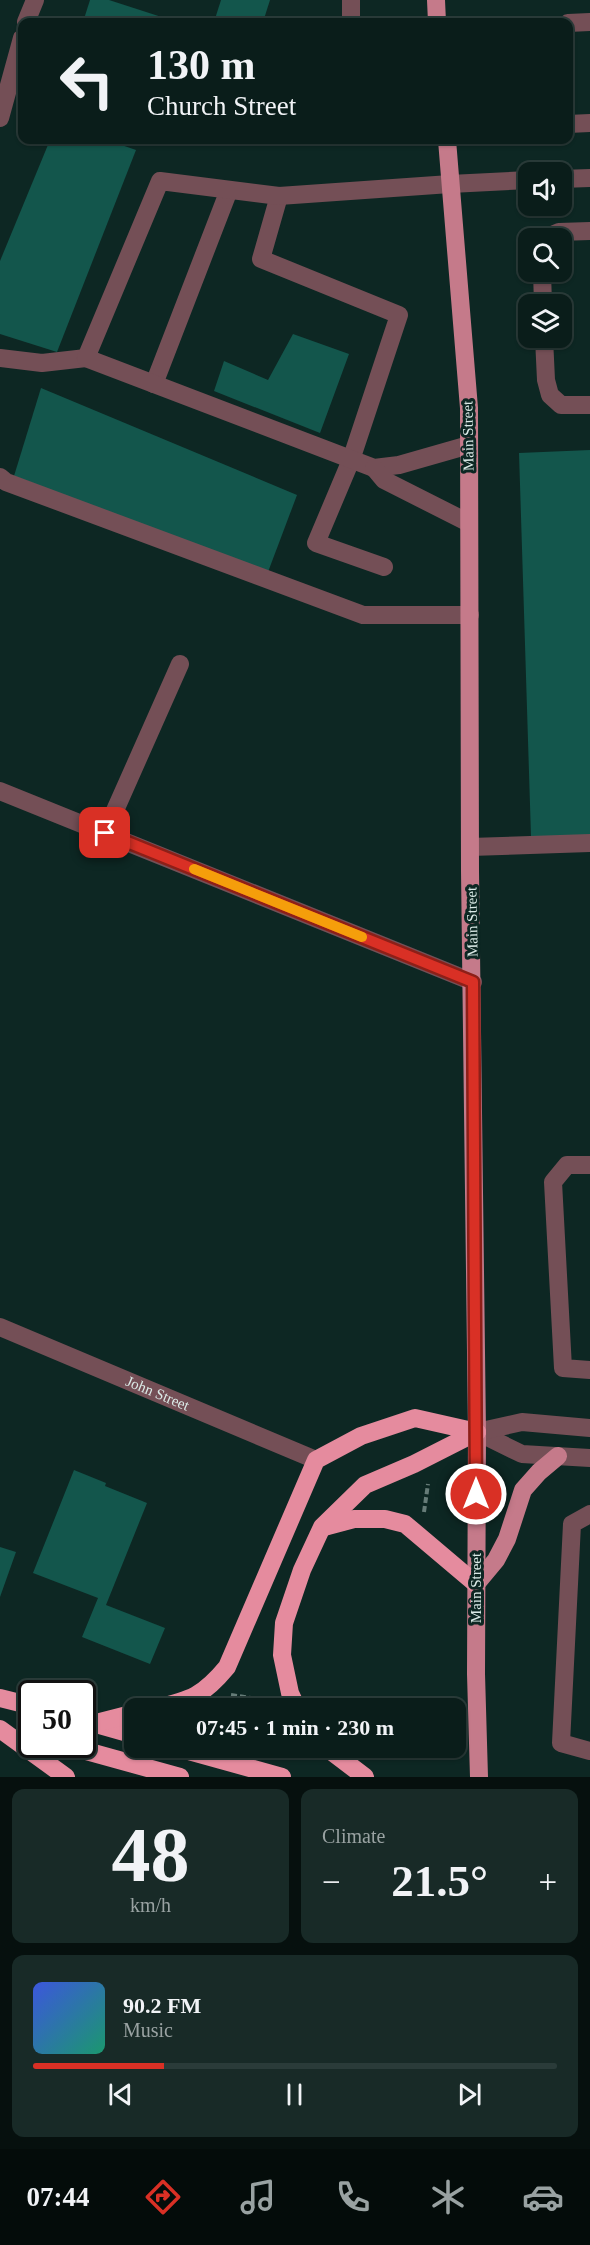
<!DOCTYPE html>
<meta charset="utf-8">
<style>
:root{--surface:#0a1d1a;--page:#182a27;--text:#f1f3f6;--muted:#99a2a2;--line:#2a3b39;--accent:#d93025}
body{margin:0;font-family:Georgia,serif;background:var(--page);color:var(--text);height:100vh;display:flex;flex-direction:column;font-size:22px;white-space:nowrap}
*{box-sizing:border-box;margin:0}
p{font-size:20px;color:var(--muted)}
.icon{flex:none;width:33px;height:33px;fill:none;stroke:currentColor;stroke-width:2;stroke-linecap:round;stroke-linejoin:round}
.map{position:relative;height:1777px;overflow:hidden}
.details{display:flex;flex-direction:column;gap:12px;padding:12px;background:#06100e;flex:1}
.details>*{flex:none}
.top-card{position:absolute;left:18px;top:18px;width:555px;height:126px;border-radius:12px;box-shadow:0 2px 4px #0004,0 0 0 2px var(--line);background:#0a1d1a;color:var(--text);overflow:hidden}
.buttons{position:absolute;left:518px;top:162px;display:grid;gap:12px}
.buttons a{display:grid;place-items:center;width:54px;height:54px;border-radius:12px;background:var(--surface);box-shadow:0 2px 4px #0004,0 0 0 2px var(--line);font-size:30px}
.speed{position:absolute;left:18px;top:1680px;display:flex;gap:12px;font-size:30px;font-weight:700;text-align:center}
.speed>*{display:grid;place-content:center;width:78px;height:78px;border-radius:50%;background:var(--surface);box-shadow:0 2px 4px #0004,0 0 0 2px var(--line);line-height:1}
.speed .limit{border:3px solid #111;border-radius:9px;background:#fff;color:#111}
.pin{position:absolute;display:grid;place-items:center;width:51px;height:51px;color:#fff;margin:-26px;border-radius:12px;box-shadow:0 3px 9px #0006}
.me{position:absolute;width:66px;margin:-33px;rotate:0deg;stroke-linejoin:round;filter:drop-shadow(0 0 4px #0008)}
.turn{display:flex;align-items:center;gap:21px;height:126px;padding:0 30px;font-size:27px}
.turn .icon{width:78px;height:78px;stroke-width:2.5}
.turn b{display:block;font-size:42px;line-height:51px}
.big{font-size:45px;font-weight:700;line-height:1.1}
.details .card{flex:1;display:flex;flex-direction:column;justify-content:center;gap:9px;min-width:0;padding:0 21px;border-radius:12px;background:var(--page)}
.details .dial{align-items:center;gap:0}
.dial b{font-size:78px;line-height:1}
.song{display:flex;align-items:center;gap:18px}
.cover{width:72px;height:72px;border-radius:9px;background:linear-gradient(135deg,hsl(230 70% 55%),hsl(160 70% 35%))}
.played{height:6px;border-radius:3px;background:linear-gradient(90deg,var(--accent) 25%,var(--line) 25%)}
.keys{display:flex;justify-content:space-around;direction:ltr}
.heat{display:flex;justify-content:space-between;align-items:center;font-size:33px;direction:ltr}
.details .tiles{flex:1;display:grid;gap:12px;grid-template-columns:1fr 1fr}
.card:last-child{grid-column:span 2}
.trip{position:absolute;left:124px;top:1698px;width:342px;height:60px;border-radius:12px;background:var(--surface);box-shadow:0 2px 4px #0004,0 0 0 2px var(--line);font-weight:700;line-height:60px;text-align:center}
.tabs{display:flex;height:96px;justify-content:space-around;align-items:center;background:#040c0a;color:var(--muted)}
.tabs .icon{width:42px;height:42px}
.tabs .current{color:var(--accent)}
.tabs b{font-size:27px;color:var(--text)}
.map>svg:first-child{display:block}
.building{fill:#13564c}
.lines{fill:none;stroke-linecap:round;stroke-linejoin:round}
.path{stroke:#667c78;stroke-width:4;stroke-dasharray:6 3;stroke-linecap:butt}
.minor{stroke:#744f56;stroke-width:18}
.major{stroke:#c57a8a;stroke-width:18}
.highway{stroke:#e58b9e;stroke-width:18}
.route-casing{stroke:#8d1f18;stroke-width:15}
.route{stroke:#d93025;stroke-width:10}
.slow{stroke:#f59e0b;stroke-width:10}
.labels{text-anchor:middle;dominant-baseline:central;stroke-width:6;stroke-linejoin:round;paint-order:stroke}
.street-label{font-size:15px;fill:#dbeae7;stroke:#0d2723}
</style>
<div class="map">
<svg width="590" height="1777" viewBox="0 0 590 1777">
<rect width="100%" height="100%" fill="#0d2723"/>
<!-- building -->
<g class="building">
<polygon points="90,0 109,0 177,22 83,22"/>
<polygon points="221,0 270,0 263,22 214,22"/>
<polygon points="50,140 107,140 136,150 57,352 0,334 0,261"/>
<polygon points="293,334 349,354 320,433 214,391 224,361 268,380"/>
<polygon points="41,388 297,495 268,572 14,476"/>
<polygon points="590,450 590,835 531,837 519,453"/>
<polygon points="74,1470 106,1483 105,1486 147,1503 106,1605 165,1628 150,1664 82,1637 98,1598 33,1573"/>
<polygon points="0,1547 16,1552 0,1597"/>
</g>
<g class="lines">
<!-- path -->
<g class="path">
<polyline points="424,1512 428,1484"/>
<polyline points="231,1695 272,1701"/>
</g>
<!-- minor -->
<g class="minor">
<polyline points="351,0 351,22"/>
<polyline points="26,22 35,0"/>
<polyline points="568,23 590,22"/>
<polyline points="0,118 22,38"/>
<polyline points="568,124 590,123"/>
<polyline points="561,179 590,178"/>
<polyline points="279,196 261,259 399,315 351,460 316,543 384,567"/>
<polyline points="545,238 559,232 590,231"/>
<polyline points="542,272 543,304"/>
<polyline points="544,338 546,380 550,395 561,405 590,405"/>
<polyline points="0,358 42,363 86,358"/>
<polyline points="154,384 229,190"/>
<polyline points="469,445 399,465 374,468 86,358 160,181 279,196 450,184 528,180"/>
<polyline points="374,468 384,480 469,523"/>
<polyline points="0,477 6,482 363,615 470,615"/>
<polyline points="0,791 473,982"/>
<polyline points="105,833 180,664"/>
<polyline points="470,847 590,843"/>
<polyline points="590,1165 567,1165 553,1182 563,1368 590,1370"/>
<path id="s1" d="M0 1327 316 1460"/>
<polyline points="477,1432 522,1454 590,1458"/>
<polyline points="477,1432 522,1422 590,1428"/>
<polyline points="590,1514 572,1524 561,1743 590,1751"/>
</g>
<!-- major -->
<g class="major">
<polyline points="436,0 437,22"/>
<polyline points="447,140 469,408 470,871 477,1432 476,1674 479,1777"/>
<polyline points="476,1584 496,1560 507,1539 523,1490 539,1472 558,1456"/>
</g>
<!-- highway -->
<g class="highway">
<polyline points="324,1527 354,1519 385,1519 405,1524 476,1584"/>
<polyline points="0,1698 32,1706"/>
<path d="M156 1708C191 1700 203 1696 227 1667L316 1460 361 1436 415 1418 477 1432"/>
<polyline points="297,1708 290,1693 282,1655 284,1623 302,1570 322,1527 365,1485 414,1464 477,1432"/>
<polyline points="82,1720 135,1735"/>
<polyline points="96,1723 135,1713"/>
<polyline points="0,1729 66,1777"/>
<polyline points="61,1744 180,1777"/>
<polyline points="178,1748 282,1777"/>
<polyline points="327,1748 365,1777"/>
</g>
</g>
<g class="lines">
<!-- route casing -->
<g class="route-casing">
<polyline id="route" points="105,833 473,982 476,1494"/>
</g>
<!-- route -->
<use href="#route" class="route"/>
<!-- slow -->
<polyline class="slow" points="194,869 362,937"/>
</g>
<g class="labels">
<!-- street labels -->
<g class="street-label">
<text transform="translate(468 436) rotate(-91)">Main Street</text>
<text transform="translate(472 922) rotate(-91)">Main Street</text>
<text stroke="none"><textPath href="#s1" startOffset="171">John Street</textPath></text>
<text transform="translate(476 1588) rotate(-90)">Main Street</text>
</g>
</g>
</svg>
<div class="buttons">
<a><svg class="icon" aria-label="sound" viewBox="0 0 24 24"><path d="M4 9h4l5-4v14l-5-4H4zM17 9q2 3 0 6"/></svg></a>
<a><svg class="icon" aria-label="search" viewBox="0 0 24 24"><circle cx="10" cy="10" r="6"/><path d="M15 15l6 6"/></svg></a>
<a><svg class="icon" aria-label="layers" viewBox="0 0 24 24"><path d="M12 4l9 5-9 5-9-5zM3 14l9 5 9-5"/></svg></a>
</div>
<div class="speed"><div class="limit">50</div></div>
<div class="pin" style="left:105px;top:833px;background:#d93025"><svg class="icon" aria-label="arrive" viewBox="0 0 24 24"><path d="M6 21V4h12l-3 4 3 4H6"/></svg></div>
<svg class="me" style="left:476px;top:1494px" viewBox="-20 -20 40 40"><circle r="17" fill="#d93025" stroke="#fff" stroke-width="3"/><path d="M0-11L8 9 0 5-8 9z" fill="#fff"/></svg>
<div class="trip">07:45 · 1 min · 230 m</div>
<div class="top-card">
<div class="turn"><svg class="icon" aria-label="left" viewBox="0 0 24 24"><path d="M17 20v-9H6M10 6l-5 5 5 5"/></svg><div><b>130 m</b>Church Street</div></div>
</div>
</div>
<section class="details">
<div class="tiles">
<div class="card dial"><b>48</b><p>km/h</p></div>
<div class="card"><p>Climate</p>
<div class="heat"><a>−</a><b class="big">21.5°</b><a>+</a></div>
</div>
<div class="card">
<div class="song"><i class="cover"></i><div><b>90.2 FM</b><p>Music</p></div></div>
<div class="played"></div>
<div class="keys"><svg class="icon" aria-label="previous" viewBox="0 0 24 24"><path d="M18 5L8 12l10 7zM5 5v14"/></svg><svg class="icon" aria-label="pause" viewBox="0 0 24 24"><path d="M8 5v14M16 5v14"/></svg><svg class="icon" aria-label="next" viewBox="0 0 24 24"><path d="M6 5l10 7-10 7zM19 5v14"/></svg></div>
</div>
</div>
</section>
<nav class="tabs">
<b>07:44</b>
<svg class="icon current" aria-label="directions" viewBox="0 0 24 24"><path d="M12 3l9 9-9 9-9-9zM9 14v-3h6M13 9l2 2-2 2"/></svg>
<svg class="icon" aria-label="music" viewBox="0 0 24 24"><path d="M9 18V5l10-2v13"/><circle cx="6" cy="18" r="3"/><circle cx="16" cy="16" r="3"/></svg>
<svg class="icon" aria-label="phone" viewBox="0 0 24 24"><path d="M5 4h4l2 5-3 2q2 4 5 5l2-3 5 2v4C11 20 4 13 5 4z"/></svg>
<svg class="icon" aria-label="climate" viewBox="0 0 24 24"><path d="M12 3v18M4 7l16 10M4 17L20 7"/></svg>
<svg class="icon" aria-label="car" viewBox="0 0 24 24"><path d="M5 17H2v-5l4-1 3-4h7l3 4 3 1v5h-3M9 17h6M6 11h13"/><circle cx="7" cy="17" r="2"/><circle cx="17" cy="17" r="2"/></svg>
</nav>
